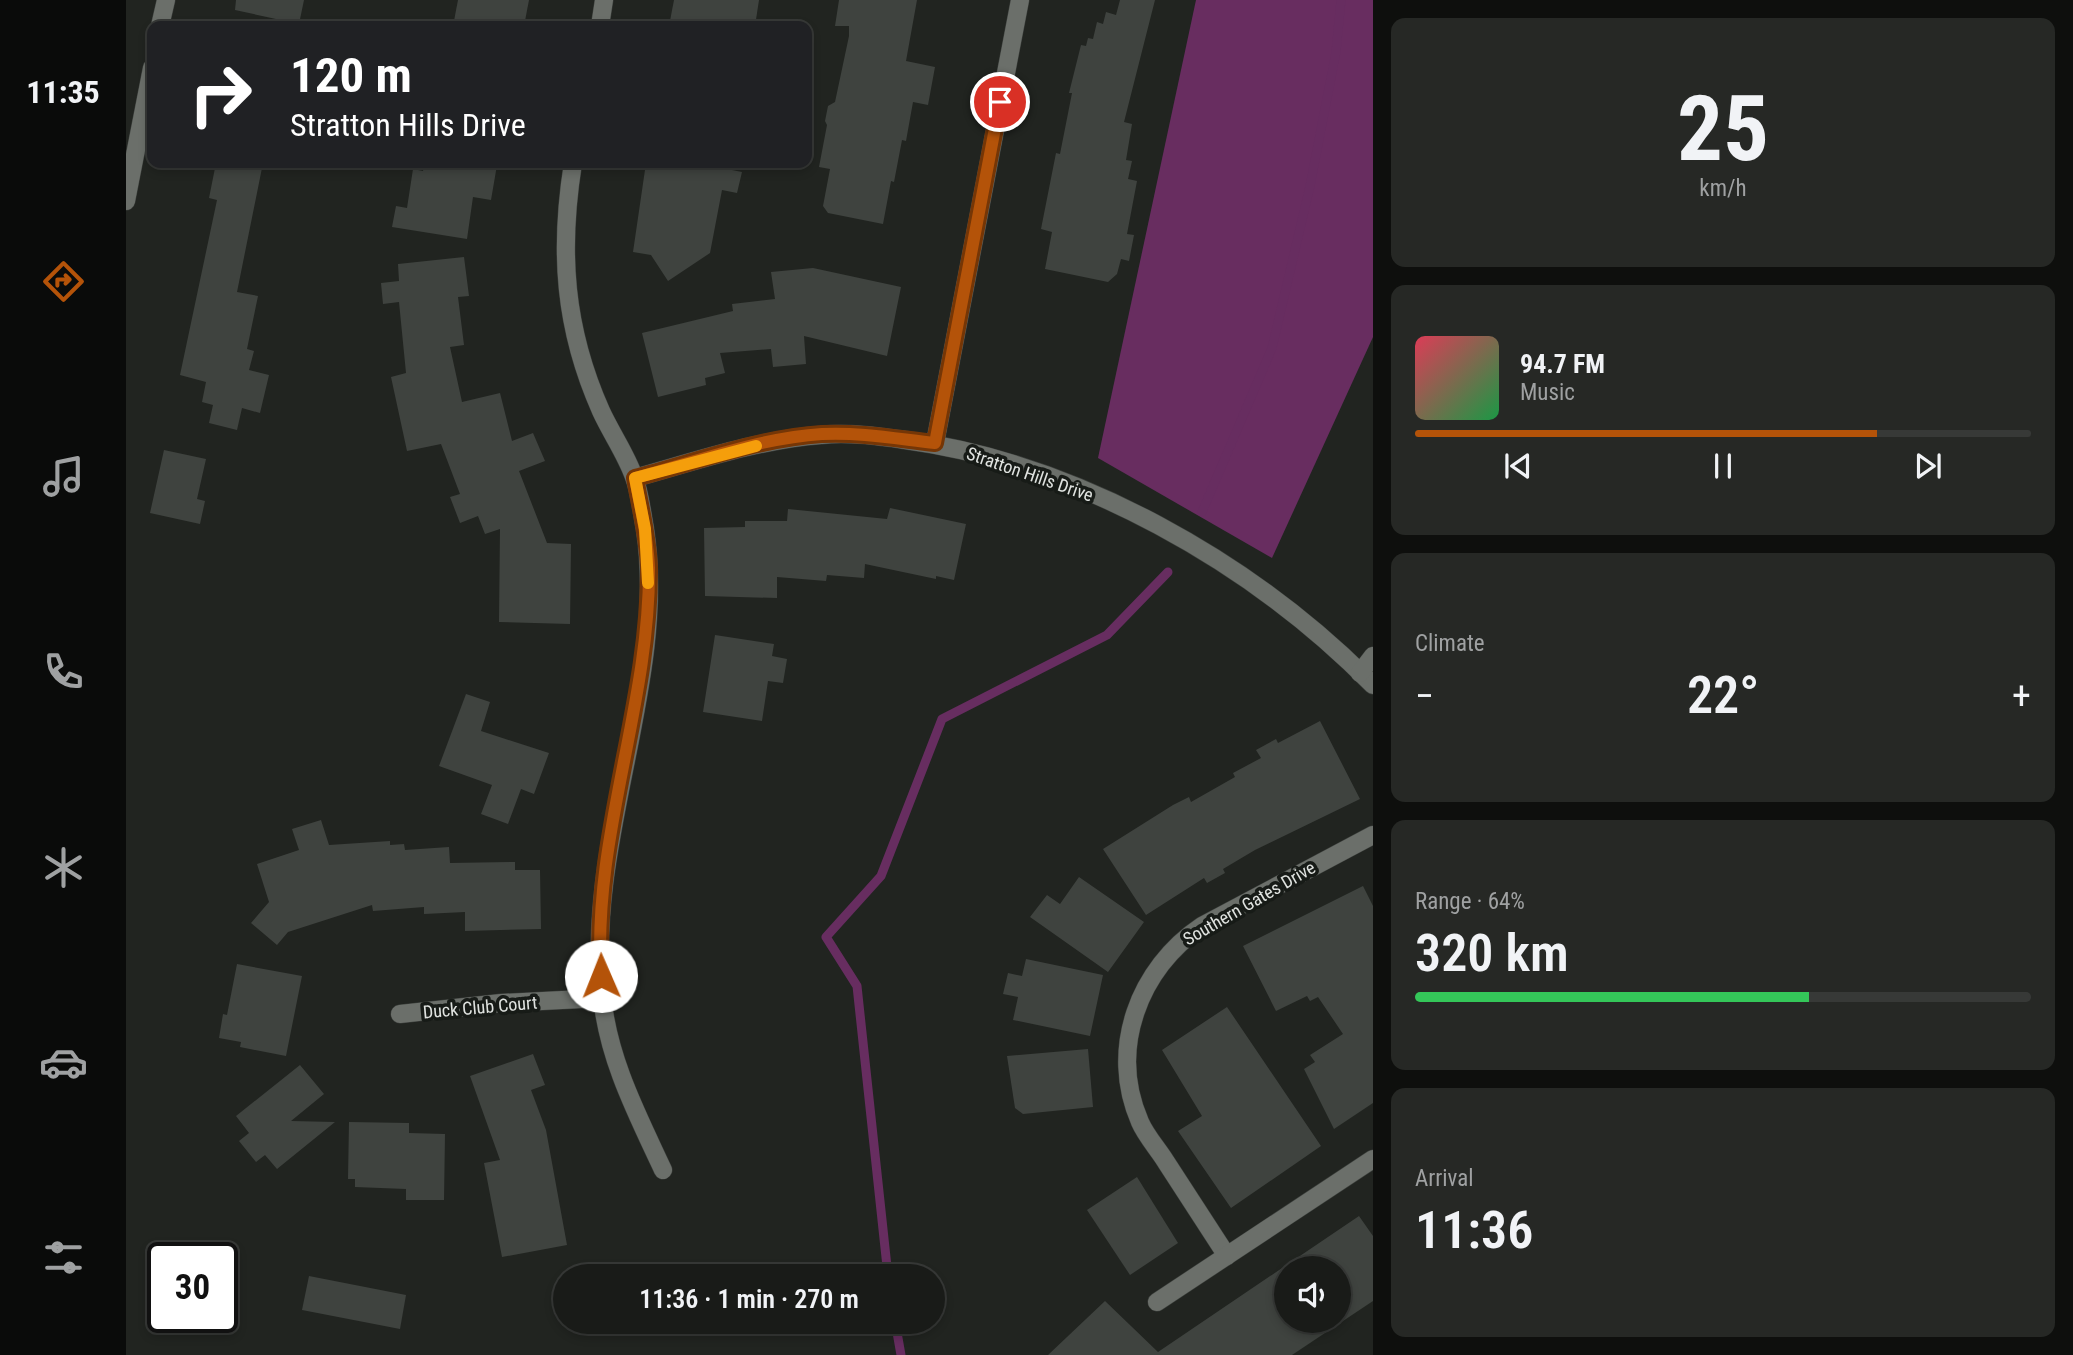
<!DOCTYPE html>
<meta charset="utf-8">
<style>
:root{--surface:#191b18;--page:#262825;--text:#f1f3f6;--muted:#9fa1a2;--line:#373937;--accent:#b45309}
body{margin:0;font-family:"Roboto Condensed",sans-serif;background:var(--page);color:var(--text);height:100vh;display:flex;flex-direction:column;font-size:26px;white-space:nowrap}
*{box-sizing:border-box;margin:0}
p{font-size:23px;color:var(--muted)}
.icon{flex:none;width:38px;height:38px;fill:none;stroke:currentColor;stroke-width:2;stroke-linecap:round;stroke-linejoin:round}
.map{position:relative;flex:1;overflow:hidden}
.side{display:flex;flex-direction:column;gap:18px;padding:18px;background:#0e0f0d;width:700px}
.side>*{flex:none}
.banner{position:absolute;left:21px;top:21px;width:665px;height:147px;border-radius:14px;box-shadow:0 4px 10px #0003,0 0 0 2px var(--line);background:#202124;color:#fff;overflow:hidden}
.tools{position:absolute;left:1148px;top:1256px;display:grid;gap:14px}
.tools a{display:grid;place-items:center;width:77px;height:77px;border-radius:50%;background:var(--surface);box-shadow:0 4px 10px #0003,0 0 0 2px var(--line);font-size:35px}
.speed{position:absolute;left:21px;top:1242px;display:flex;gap:14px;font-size:35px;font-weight:700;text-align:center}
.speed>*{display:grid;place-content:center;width:91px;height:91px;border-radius:50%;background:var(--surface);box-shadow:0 4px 10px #0003,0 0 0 2px var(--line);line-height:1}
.speed .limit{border:4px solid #111;border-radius:10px;background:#fff;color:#111}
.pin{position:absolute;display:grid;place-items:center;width:60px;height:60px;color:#fff;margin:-30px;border:4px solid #fff;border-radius:50%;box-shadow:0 2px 7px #0007}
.me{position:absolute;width:77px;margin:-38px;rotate:359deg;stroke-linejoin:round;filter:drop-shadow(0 0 5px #0008)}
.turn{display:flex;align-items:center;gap:24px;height:147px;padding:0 28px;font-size:32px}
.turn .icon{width:91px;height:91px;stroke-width:2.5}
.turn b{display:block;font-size:49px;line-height:60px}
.big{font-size:52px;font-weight:600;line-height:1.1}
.side .tile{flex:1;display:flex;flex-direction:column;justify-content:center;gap:10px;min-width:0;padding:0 24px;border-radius:14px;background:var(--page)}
.side .dial{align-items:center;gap:0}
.dial b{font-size:91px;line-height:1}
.song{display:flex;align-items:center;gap:21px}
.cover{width:84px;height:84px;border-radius:10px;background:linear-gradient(135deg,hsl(350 70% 55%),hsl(140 70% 35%))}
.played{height:7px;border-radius:4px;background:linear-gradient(90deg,var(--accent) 75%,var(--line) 75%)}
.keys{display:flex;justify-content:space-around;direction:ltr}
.heat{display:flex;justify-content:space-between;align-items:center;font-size:38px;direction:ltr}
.charge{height:10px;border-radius:5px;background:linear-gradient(90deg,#34c759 64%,var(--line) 0)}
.trip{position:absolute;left:427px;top:1264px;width:392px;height:70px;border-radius:35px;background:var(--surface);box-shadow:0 4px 10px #0003,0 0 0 2px var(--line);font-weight:600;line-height:70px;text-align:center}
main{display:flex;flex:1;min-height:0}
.tab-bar{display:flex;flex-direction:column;width:126px;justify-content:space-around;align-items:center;background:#0a0b0a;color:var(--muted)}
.tab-bar .icon{width:49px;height:49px}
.tab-bar .active{color:var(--accent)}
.tab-bar b{font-size:32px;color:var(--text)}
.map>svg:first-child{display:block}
.forest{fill:#682d60}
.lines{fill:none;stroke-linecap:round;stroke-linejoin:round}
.stream{stroke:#672d60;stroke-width:9}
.building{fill:#3f433f;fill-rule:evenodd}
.minor-casing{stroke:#3d403d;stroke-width:19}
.minor{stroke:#6b6f6a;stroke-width:18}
.route-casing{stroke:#753606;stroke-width:18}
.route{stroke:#b45309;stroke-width:12}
.slow{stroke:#f59e0b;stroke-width:12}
.labels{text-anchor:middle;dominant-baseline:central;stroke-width:7;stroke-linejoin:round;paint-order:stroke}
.street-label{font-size:18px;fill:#e0e3e0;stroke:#171b17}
</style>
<main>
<nav class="tab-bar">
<b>11:35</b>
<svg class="icon active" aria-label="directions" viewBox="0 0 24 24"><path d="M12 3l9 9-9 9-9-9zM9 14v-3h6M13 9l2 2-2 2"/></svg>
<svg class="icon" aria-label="music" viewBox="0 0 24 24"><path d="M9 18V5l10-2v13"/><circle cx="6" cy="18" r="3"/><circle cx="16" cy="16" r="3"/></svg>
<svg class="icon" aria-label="phone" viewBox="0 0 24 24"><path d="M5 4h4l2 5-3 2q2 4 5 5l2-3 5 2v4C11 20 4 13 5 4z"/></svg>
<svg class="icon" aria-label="climate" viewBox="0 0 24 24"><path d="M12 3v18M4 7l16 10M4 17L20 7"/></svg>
<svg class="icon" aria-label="car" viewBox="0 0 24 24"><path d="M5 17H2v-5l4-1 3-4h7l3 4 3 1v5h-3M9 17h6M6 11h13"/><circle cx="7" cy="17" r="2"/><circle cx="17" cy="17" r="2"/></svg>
<svg class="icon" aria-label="filters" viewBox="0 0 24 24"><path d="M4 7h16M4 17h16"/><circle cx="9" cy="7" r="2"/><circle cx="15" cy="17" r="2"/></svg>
</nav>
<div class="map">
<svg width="1247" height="1355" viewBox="0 0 1247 1355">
<rect width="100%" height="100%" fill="#212420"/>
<!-- forest -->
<polygon class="forest" points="1070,0 1247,0 1247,337 1146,558 972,458"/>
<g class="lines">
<!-- stream -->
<g class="stream">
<polyline points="1076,512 1146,348 1184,186 1210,52 1215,0"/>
<polyline points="762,1276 731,986 700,937 755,876 816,719 981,635 1042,572"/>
<polyline points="769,1321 775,1355"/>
</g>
</g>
<!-- building -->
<g class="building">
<polygon points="110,0 178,0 173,24 109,10"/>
<polygon points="332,0 403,0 398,26 327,26"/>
<polygon points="548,0 633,0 629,26 543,26"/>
<polygon points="713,0 791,0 780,61 809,67 802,105 787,102 780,141 776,140 768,182 765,181 757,224 702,213 697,206 704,169 693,167 701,125 699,121 702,106 709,102 723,36 723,26 709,26"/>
<polygon points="994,0 1029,0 998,122 1006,124 1000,160 1006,161 1002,179 1011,181 1001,234 1008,235 1003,261 995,259 991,274 982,282 919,269 926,232 915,229 930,153 934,154 946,93 943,93 955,45 960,46 962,38 967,39 971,22 977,24 980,12 990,15"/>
<polygon points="90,163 137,163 111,292 132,296 121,349 128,351 123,370 143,375 134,413 116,408 111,430 83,423 87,405 76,402 80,382 54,375 91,200 83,198"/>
<polygon points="323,163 371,165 365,200 347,197 341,239 266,227 270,206 281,208 287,169 297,171 298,165 322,168"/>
<polygon points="520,163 602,163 601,169 616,172 611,193 596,190 584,253 542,281 525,255 507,252"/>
<polygon points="338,257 343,296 332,297 338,345 324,347 336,402 374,393 386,441 407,433 419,461 393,471 421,543 445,544 444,624 373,622 374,529 359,534 352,516 334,523 324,497 334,494 315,444 281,451 265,377 280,373 273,302 257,304 255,283 273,281 272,264"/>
<polygon points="687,268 775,287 761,356 678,336 680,364 647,367 645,349 594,353 599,373 579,378 580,385 532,397 516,333 607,311 606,304 649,299 645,272"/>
<polygon points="38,450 80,459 71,499 79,501 74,524 24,513"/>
<polygon points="764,508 840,524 828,580 810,576 810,579 739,564 738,578 701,575 700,581 651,577 651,598 579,596 578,528 619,527 619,521 661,521 662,509 761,519"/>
<polygon points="589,635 648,644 646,656 661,659 657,683 642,681 636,721 577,712"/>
<polygon points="340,694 364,702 355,731 423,753 408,794 395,789 382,824 355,814 366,785 313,766"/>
<polygon points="1194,721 1234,799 1129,850 1097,869 1099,873 1081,883 1078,878 1020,915 977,849 1047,805 1063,797 1065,802 1109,777 1107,773 1135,758 1130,750 1150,739 1152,743"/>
<polygon points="195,820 203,845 264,841 264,845 278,844 279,850 323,847 324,863 389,862 389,870 414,870 415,929 339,931 339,912 298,914 298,907 247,911 246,905 162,932 151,945 125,923 143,902 131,864 173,850 166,829"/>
<polygon points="953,877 1018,922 982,972 904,917 921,895 934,904"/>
<polygon points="1237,886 1247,906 1247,1103 1208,1129 1178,1069 1189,1062 1184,1055 1217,1034 1192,997 1184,1001 1181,996 1150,1011 1117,946"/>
<polygon points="900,959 977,975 964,1036 887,1020 892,997 877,994 882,973 896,976"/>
<polygon points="111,964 176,976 160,1056 114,1047 115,1042 93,1038 97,1014 101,1015"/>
<polygon points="1101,1007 1195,1146 1105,1208 1052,1131 1076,1116 1036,1050"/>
<polygon points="962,1049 967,1107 897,1114 889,1108 881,1056"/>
<polygon points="407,1054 419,1085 405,1090 420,1130 441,1245 376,1257 358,1163 374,1160 344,1076"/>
<polygon points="174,1065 198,1094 165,1121 209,1122 151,1169 139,1155 130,1162 113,1141 123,1133 110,1116"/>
<polygon points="223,1122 283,1123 283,1133 319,1134 318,1200 280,1200 280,1189 229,1187 229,1179 222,1179"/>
<polygon points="1011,1177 1052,1243 1004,1275 961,1210"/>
<path d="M1233 1216 1247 1236V1301L1166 1355H922L979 1301 1032 1352ZM1160 1269H1213V1321H1160Z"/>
<polygon points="183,1276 280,1295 274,1329 176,1310"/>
</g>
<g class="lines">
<!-- minor casing -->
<g class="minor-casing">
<g id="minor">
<polyline points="34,26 40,0"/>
<polyline points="474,26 478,0"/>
<path d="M447 163C433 251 438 328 475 411 485 433 500 454 508 477 514 493 516 513 519 529 542 683 459 839 476 996 482 1059 511 1114 537 1170"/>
<polyline points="0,201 26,68"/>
<polyline points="809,443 894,0"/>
<path d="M509 478C570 461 631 440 695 435 722 432 752 436 779 440 951 463 1127 563 1247 685"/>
<polyline points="1234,673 1247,656"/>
<polyline points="274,1014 375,1003 476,998"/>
<path d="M1101 1256C1081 1225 1060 1193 1040 1162 1032 1149 1020 1136 1014 1122 982 1049 1013 968 1076 926L1247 835"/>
<polyline points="1031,1302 1247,1159"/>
</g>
</g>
<!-- minor -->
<use href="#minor" class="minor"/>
</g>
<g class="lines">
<!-- route casing -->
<g class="route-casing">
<path id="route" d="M475 976C466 837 524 706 523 568 522 537 514 507 509 478 570 462 633 438 696 434 734 432 772 439 809 443L874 102"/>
</g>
<!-- route -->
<use href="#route" class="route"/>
<!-- slow -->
<polyline class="slow" points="522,583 519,529 509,478 630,446"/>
</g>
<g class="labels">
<!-- street labels -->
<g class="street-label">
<text transform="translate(904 474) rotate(19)">Stratton Hills Drive</text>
<text transform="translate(1123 903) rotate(-30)">Southern Gates Drive</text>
<text transform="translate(354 1007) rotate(-5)">Duck Club Court</text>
</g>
</g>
</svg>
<div class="tools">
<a><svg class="icon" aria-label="sound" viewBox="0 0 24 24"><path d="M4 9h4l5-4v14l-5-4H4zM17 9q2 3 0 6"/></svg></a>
</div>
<div class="speed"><div class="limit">30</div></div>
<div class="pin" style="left:874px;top:102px;background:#d93025"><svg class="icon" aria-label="arrive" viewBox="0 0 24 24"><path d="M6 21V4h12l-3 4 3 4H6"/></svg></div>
<svg class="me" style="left:475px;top:976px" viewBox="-20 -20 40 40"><circle r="19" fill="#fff"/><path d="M0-13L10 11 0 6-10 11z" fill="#b45309"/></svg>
<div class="trip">11:36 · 1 min · 270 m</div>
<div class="banner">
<div class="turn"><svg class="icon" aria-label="right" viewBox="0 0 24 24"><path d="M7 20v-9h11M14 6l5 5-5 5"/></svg><div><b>120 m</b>Stratton Hills Drive</div></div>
</div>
</div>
<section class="side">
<div class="tile dial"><b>25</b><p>km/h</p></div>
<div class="tile">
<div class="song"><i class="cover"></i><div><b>94.7 FM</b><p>Music</p></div></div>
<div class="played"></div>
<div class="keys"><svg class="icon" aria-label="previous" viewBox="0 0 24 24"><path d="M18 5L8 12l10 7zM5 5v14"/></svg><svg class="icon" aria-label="pause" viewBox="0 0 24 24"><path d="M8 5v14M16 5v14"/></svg><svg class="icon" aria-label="next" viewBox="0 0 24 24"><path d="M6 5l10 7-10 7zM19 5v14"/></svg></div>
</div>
<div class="tile"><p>Climate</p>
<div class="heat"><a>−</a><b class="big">22°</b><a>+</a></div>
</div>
<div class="tile"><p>Range · 64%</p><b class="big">320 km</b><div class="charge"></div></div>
<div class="tile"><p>Arrival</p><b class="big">11:36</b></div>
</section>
</main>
